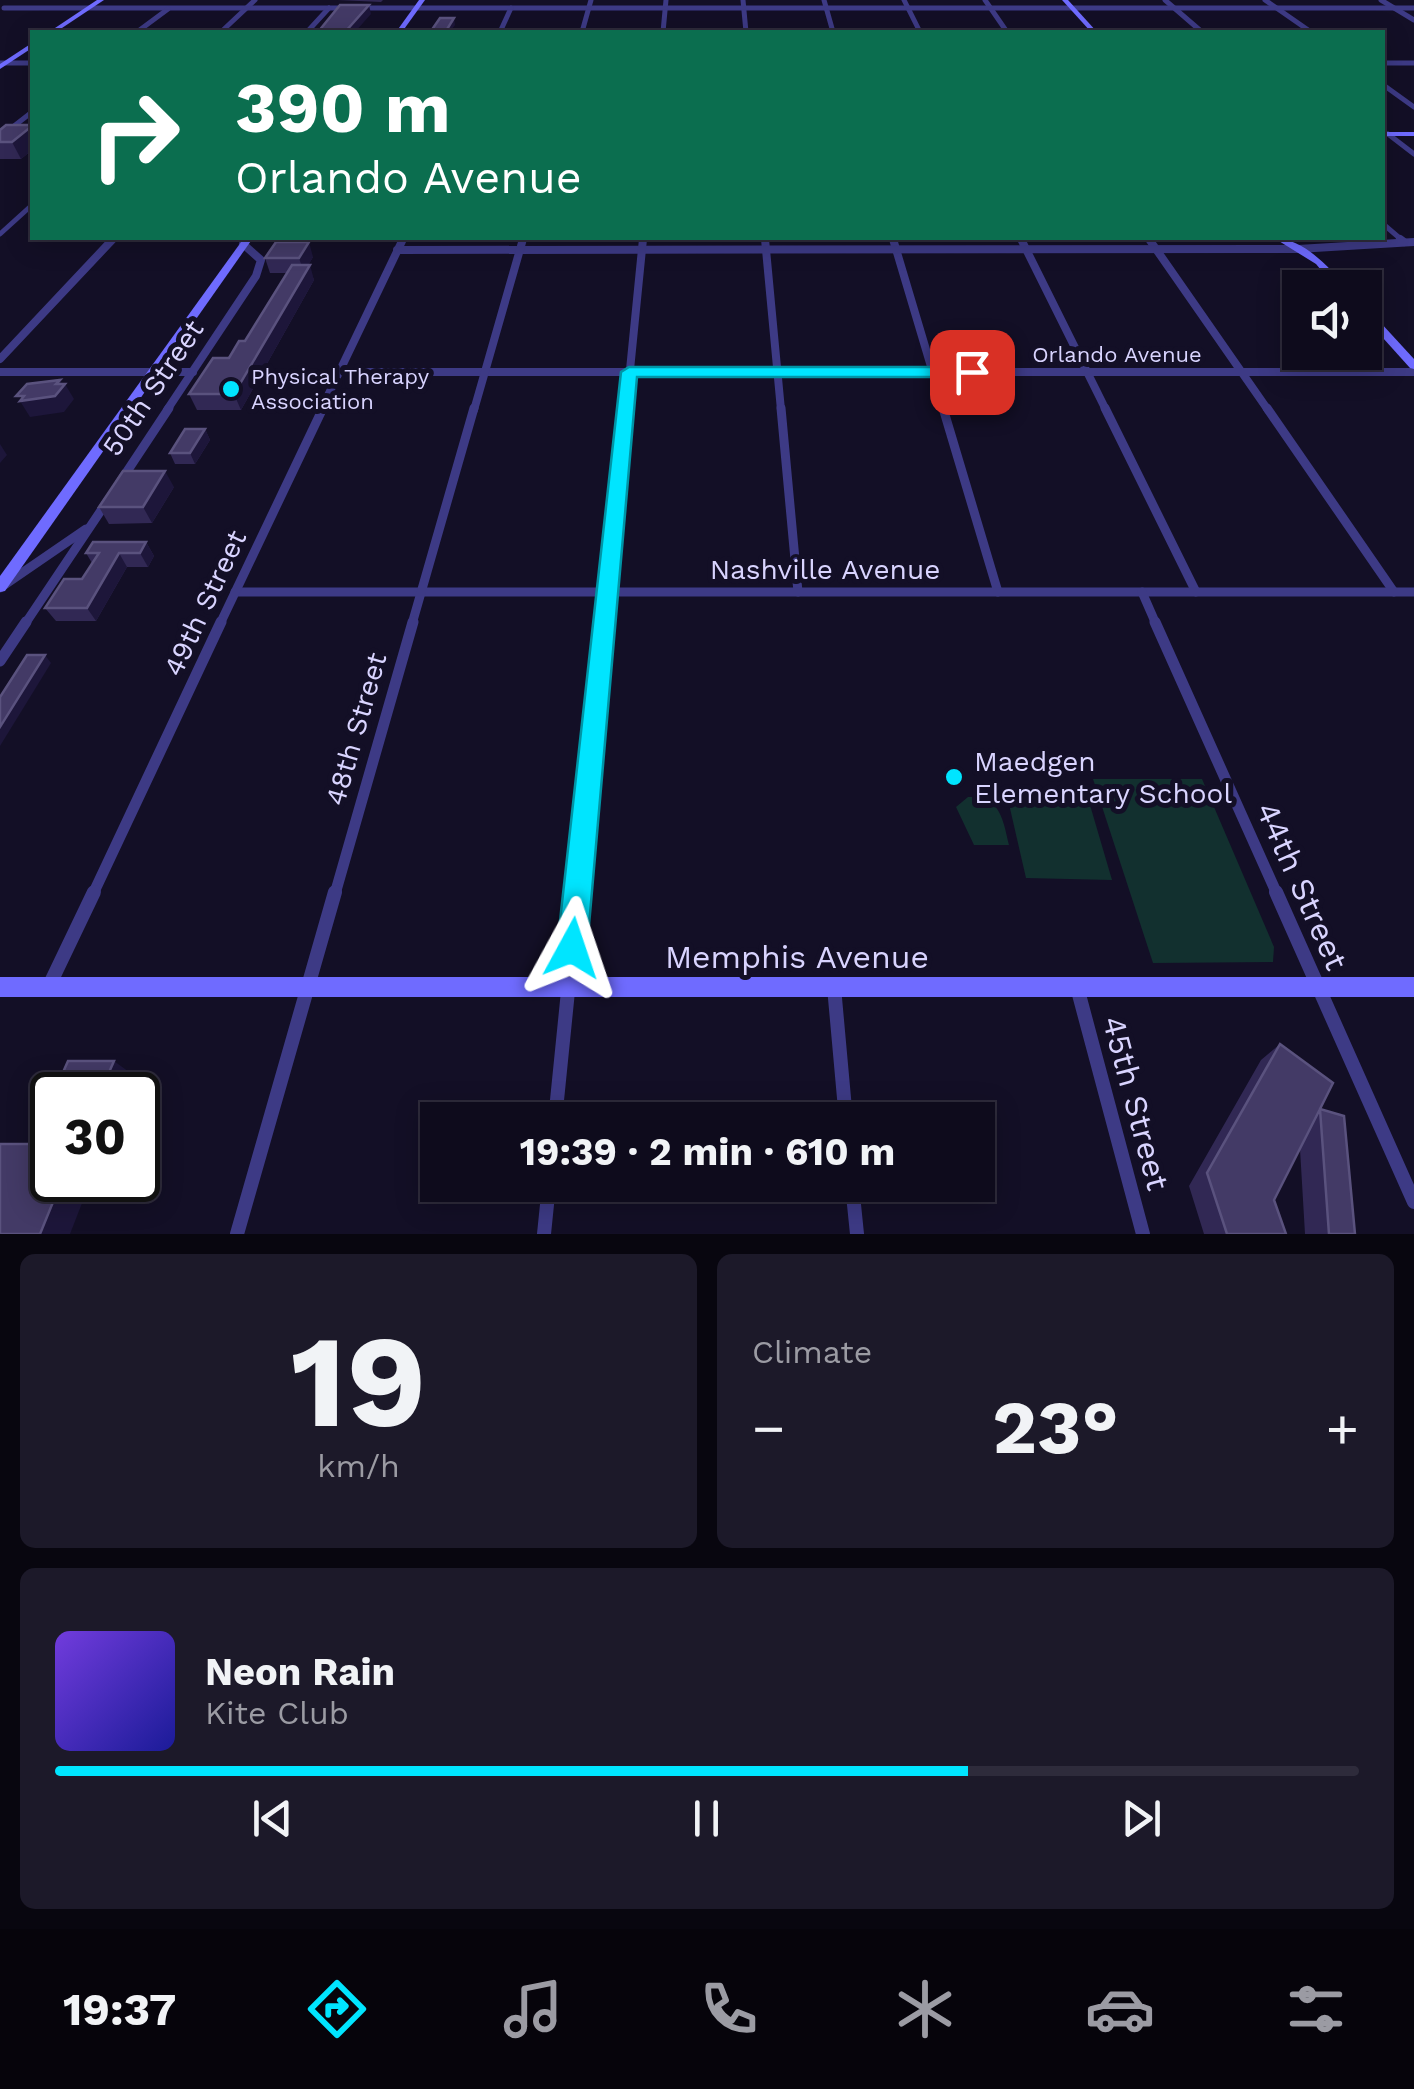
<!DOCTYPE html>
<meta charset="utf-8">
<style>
:root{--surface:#0e0b1c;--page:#1c1929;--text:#f1f3f6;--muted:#9b9ba3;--line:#2e2b3b;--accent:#00e5ff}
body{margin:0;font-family:"Work Sans",sans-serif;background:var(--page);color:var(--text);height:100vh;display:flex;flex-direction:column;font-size:38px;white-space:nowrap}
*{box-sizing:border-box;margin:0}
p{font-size:32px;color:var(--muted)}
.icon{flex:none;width:55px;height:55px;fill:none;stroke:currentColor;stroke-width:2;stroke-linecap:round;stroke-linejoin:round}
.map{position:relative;height:1234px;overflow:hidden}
.drawer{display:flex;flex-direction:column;gap:20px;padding:20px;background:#08060f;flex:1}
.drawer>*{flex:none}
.guide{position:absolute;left:30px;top:30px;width:1355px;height:210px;border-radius:0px;box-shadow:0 5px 25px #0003,0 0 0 2px var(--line);background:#0b6e4f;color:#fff;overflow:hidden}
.buttons{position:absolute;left:1282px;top:270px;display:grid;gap:20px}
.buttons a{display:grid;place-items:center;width:100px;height:100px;border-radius:0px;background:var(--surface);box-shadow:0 5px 25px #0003,0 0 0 2px var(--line);font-size:50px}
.speed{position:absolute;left:30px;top:1072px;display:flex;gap:20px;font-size:50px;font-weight:700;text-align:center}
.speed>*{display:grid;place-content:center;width:130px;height:130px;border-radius:50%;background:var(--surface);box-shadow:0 5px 25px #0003,0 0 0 2px var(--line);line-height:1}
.speed .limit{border:5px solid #111;border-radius:15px;background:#fff;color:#111}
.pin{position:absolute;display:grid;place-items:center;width:85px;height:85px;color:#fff;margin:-42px;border-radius:20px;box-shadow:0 5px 15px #0006}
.me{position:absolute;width:110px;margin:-55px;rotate:5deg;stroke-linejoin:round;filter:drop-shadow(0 0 8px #0008)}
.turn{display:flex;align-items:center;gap:35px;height:210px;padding:0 40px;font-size:45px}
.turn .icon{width:130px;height:130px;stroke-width:2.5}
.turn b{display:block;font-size:70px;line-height:85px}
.big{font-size:75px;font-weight:700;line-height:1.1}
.drawer .tile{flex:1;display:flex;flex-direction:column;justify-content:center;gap:15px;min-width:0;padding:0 35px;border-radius:15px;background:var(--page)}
.drawer .dial{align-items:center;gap:0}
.dial b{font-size:130px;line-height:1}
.song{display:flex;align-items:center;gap:30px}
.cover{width:120px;height:120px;border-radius:15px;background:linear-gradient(135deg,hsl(260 70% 55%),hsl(240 70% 35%))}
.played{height:10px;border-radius:5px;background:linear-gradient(90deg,var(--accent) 70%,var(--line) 70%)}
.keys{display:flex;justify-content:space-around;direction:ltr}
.heat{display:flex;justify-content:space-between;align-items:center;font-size:55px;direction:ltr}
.drawer .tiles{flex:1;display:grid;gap:20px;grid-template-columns:1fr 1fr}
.tile:last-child{grid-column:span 2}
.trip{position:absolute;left:420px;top:1102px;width:575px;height:100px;border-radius:0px;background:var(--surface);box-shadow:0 5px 25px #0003,0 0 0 2px var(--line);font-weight:700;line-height:100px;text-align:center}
.dock{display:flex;height:160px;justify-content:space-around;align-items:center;background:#06040b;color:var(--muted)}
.dock .icon{width:70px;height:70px}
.dock .current{color:var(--accent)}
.dock b{font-size:45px;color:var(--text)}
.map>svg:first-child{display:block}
.green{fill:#12302f}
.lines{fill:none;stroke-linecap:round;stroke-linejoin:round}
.street-far4{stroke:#3d3a85;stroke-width:5}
.street-far3{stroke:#3d3a85;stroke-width:8}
.street-far2{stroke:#3d3a85;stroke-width:9}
.street-far1{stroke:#3d3a85;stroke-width:11}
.street{stroke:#3d3a85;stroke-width:14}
.secondary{fill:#6f6bff;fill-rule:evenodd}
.wall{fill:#312854}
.shaded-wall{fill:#1d163a}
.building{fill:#433a66;stroke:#5a527e;stroke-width:2.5}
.route{fill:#00e5ff;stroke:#0095a6;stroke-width:2.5}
.poi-dot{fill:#00e5ff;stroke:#130f26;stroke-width:4}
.labels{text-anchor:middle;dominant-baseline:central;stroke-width:10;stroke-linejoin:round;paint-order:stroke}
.far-street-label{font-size:22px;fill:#d9d4ff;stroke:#130f26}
.far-poi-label{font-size:22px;fill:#d9d4ff;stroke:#130f26;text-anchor:start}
.street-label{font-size:28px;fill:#d9d4ff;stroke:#130f26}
.poi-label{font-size:28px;fill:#d9d4ff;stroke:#130f26;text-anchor:start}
.near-street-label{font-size:32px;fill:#d9d4ff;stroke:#130f26}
</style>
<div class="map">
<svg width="1414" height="1234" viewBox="0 0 1414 1234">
<rect width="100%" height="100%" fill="#130f26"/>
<!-- green -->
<g class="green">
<polygon points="1093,779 1202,779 1274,947 1273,962 1153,963"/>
<path d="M968 797C1000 795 1003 819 1009 845H974L956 807Z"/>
<polygon points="1009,804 1090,805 1112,880 1026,878"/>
</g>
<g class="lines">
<!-- street-far4 -->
<g class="street-far4">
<polyline points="743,0 746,32"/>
<polyline points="824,0 833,32"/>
<polyline points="904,0 920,32"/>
<polyline points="985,0 1007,32"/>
<polyline points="1165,0 1202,32"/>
<polyline points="1265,0 1311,32"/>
<polyline points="1381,0 1414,20"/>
<polyline points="4,8 1414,8"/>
<polyline points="137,32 168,9"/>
<polyline points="221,32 255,0"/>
<polyline points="307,32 329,8"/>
<polyline points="500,32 511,8"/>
<polyline points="582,32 591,0"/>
<polyline points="663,32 666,0"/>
<polyline points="0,63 32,63"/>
<polyline points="1382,63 1414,63"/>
<polyline points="1382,84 1414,107"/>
<polyline points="1388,134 1414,154"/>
<polyline points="0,137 32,112"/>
<polyline points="1382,223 1403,241"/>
<polyline points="0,234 32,205"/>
<polyline points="1149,238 1151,241"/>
<polyline points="111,241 114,238"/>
</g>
<!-- street-far3 -->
<g class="street-far3">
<polyline points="765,239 781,410"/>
<polyline points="893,239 944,410"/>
<polyline points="1021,239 1106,410"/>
<polyline points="1149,239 1268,410"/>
<polyline points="1400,239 1404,242"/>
<polyline points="397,250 1298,249 1414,242"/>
<polyline points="0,359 113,239"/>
<polyline points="0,372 193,372"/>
<polyline points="339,372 1414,372"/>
<polyline points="167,410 256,276 261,260 243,244"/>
<polyline points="321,410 403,239"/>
<polyline points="474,410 523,239"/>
<polyline points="626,410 643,239"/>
</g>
<!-- street-far2 -->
<g class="street-far2">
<polyline points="781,408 798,592"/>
<polyline points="943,408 998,592"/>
<polyline points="1105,408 1196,592"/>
<polyline points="1267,408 1394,592"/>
<polyline points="120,482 169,408"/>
<polyline points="0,588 86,529"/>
<polyline points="235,592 1414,592"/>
<polyline points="1142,592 1156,624"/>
<polyline points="25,624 108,500"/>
<polyline points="220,624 323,408"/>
<polyline points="412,624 474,408"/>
<polyline points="604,624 626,408"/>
</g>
<!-- street-far1 -->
<g class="street-far1">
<polyline points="1155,622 1277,894"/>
<polyline points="0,661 26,622"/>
<polyline points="93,894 221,622"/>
<polyline points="335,894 413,622"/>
<polyline points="578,894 605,622"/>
</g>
<!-- street -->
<g class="street">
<polyline points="1276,892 1414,1202"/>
<polyline points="49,986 94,892"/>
<polyline points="834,987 846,1120"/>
<polyline points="1077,987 1143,1234"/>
<polyline points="555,1120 578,892"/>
<polyline points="852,1185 857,1234"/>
<polyline points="237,1234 335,892"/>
<polyline points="544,1234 549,1185"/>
</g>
<!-- secondary -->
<g class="secondary">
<polygon points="97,0 104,0 56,32 49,32"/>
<polygon points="419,0 425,0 402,32 396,32"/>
<polygon points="1062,0 1068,0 1097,32 1091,32"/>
<polygon points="32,43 32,48 0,69 0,64"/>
<rect x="1382" y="132" width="32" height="4"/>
<polygon points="244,238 253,238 5,591 0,592 0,576"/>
<path d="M1274 238C1303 238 1329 267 1347 288H1336L1316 264Z"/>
<polygon points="1365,309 1369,310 1414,359 1414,369 1410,368 1365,318"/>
<rect x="0" y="977" width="1414" height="20"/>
</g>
</g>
<!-- wall -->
<g class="wall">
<polygon points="337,0 383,0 381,2"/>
<polygon points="32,125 32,150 21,159 0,159 0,130"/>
<polygon points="313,257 308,265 314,280 241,410 197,410 189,394 245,341 288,273 270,273 265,258"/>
<polygon points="205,429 210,440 195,464 175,464 170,453"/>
<polygon points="174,487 152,523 109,524 99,507"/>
<polygon points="146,542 154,556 148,567 127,567 96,621 56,621 45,608 82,579 92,563 86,553"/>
<polygon points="1280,1044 1320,1109 1355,1234 1305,1234 1300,1149 1274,1200 1286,1234 1204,1234 1189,1186 1261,1060"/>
</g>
<!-- shaded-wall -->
<g class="shaded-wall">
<polygon points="369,5 371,14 355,32 345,32"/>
<polygon points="454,18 455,25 450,32 446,32"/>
<polygon points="32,126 32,150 21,159 12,142"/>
<polygon points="309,242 313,257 304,273 299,258"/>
<polygon points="310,265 314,280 241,410 234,394"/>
<polygon points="60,380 63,386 65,384 74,399 64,412 30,417 20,401 56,384"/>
<polygon points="205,429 210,440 195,464 190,453"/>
<polygon points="0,444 7,455 0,463"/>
<polygon points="165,471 174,487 152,523 143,507"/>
<polygon points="146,542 154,556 148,567 140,553"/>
<polygon points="119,553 127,567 96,621 87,608"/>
<polygon points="45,655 51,663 0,746 0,727"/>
<polygon points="114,1061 129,1072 120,1095 99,1095"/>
<polygon points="62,1180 91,1180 70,1234 40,1234"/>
</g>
<!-- building -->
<g class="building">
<polygon points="340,5 369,5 345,32 318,32"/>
<polygon points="440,18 454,18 446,31 431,31"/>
<polygon points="6,125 32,125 32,126 12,142 0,142 0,130"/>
<polygon points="276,242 309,242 299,258 265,258"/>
<polygon points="292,265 310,265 234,394 189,394 213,358 229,358 239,341 245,341"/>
<polygon points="60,380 56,384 65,384 55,396 20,401 24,396 16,396 27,384"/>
<polygon points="185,429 205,429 190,453 170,453"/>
<polygon points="123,471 165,471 143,507 99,507"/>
<polygon points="93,542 146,542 140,553 119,553 87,608 45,608 64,579 82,579 99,553 86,553"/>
<polygon points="27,655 45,655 0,727 0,697"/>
<polygon points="1280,1044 1333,1083 1320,1109 1344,1116 1355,1234 1329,1234 1320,1109 1274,1200 1286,1234 1227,1234 1207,1173"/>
<polygon points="68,1061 114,1061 99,1095 53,1095"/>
<polygon points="0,1144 52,1144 52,1180 62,1180 40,1234 0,1234"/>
</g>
<!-- route -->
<polygon class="route" points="629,367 972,367 981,372 972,377 637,377 587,948 583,958 572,962 562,958 557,948 621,372"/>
<!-- markers -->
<g class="poi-dot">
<circle cx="231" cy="389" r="10"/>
<circle cx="954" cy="777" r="10"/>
</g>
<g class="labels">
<!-- far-street labels -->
<g class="far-street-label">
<text x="1117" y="354">Orlando Avenue</text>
</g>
<!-- far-poi labels -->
<g class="far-poi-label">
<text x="251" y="376">Physical Therapy<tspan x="251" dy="25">Association</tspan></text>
</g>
<!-- street labels -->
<g class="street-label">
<text transform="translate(153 388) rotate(-56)">50th Street</text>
<text x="825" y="569">Nashville Avenue</text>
<text transform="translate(205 603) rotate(-65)">49th Street</text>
<text transform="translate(356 729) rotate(-74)">48th Street</text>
</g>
<!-- poi labels -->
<g class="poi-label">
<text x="974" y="761">Maedgen<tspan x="974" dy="32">Elementary School</tspan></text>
</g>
<!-- near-street labels -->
<g class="near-street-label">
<text transform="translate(1302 886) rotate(66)">44th Street</text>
<text x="797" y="957">Memphis Avenue</text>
<text transform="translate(1136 1103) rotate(75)">45th Street</text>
</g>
</g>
</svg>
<div class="buttons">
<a><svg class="icon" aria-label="sound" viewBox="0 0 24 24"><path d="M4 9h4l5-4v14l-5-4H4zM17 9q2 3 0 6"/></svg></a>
</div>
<div class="speed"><div class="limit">30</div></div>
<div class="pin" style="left:972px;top:372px;background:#d93025"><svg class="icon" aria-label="arrive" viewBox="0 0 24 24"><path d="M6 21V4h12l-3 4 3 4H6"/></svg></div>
<svg class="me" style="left:572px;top:948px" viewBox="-20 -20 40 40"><path d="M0-17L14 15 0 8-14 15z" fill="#00e5ff" stroke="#fff" stroke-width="4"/></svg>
<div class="trip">19:39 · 2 min · 610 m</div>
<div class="guide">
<div class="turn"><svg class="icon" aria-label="right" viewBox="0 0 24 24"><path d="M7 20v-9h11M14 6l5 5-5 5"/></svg><div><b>390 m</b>Orlando Avenue</div></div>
</div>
</div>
<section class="drawer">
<div class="tiles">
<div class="tile dial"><b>19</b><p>km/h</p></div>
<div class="tile"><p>Climate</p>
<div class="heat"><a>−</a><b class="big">23°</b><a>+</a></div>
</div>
<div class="tile">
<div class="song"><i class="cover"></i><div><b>Neon Rain</b><p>Kite Club</p></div></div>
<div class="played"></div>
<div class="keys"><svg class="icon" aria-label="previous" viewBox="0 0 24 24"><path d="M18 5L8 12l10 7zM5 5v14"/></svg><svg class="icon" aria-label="pause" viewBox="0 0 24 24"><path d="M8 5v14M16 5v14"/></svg><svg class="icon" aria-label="next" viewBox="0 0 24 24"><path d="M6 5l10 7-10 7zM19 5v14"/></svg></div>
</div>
</div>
</section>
<nav class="dock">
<b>19:37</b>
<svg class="icon current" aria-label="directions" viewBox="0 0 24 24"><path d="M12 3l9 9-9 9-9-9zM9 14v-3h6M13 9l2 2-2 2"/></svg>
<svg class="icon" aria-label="music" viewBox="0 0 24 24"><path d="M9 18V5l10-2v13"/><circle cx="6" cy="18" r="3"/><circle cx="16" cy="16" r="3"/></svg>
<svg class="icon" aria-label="phone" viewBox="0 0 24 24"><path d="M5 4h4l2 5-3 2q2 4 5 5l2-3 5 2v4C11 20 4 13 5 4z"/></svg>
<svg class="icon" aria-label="climate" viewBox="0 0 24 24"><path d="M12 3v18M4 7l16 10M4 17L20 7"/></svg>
<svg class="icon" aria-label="car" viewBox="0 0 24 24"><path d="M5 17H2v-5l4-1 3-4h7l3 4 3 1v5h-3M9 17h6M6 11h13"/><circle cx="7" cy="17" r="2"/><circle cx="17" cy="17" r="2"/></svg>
<svg class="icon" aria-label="filters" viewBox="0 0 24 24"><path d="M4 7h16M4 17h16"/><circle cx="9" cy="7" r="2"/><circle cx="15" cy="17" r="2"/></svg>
</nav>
